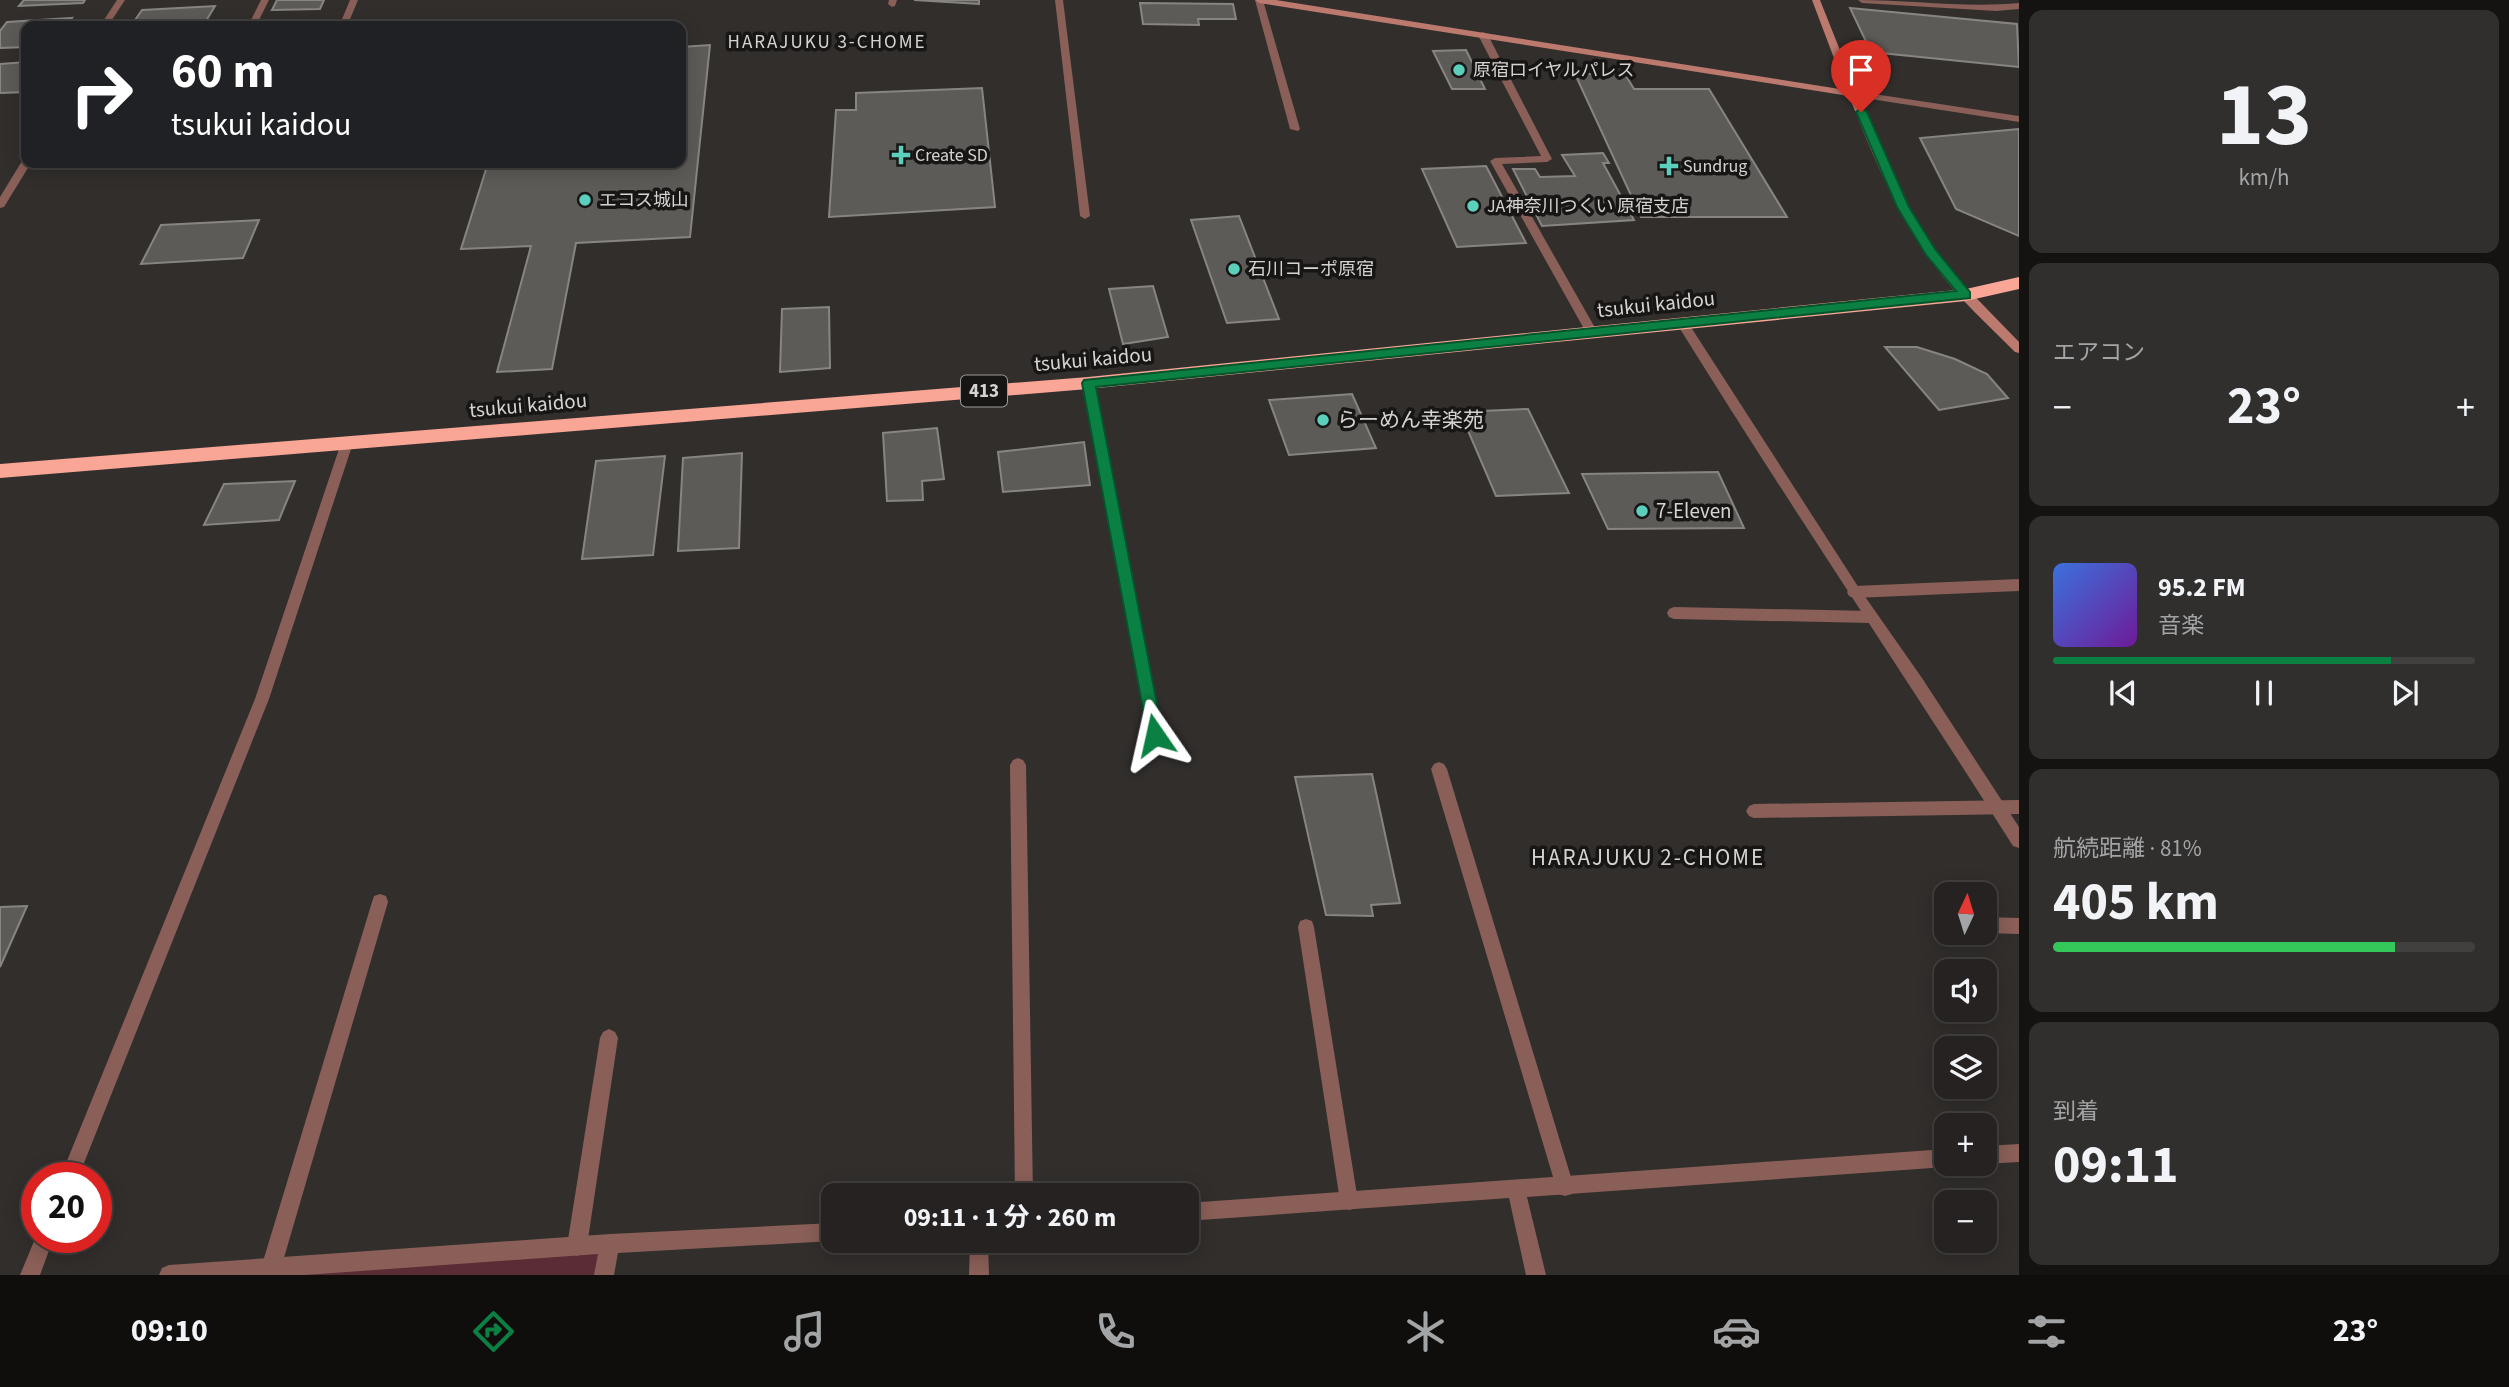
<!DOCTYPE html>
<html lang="ja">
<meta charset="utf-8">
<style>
:root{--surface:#252221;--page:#312f2e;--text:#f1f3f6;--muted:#a3a4a5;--line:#423f3f;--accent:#0b8043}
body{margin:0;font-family:"Source Sans 3","Noto Sans JP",sans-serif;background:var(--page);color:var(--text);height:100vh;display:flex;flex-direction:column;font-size:26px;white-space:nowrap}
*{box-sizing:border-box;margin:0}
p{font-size:23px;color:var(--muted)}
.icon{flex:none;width:38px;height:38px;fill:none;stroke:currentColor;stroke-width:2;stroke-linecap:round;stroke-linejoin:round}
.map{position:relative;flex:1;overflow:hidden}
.panel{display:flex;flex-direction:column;gap:10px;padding:10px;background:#141312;width:490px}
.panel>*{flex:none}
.hud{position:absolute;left:21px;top:21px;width:665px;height:147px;border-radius:14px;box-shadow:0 4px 18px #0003,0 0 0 2px var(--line);background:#202124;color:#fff;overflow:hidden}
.needle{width:46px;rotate:4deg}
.fabs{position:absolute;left:1934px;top:882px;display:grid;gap:14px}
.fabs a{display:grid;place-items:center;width:63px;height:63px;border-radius:14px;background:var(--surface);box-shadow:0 4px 18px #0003,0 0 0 2px var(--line);font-size:35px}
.speed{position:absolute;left:21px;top:1162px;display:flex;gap:14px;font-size:35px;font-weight:700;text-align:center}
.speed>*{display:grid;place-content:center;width:91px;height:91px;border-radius:50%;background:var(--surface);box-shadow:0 4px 18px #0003,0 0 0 2px var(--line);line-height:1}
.speed .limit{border:10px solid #d22;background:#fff;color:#111}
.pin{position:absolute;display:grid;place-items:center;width:60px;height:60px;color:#fff;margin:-72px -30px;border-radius:50% 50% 50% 0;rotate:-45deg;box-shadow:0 0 7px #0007}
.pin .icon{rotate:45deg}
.me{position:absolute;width:77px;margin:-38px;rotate:349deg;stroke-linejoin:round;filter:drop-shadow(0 0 5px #0008)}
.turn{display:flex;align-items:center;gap:24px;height:147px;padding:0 35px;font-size:32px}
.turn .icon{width:91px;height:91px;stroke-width:2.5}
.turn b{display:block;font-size:49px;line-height:60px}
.big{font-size:52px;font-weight:700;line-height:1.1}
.panel .tile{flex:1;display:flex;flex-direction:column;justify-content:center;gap:10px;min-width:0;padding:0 24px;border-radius:14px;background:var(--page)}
.panel .dial{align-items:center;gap:0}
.dial b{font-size:91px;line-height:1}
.song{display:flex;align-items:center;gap:21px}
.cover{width:84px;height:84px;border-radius:10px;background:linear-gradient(135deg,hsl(220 70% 55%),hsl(280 70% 35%))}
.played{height:7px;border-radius:4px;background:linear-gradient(90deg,var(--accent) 80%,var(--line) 80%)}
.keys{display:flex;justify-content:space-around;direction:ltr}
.heat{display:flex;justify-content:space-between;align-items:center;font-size:38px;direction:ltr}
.charge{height:10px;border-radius:5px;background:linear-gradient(90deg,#34c759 81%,var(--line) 0)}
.trip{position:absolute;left:821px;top:1183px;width:378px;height:70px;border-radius:14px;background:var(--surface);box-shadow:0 4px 18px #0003,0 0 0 2px var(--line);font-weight:700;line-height:70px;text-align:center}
.tab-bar{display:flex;height:112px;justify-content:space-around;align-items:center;background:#0f0e0d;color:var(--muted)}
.tab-bar .icon{width:49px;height:49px}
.tab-bar .selected{color:var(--accent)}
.tab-bar b{font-size:32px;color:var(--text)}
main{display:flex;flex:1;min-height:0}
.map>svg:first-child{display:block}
.green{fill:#592c36}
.building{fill:#5d5b57;stroke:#878581;stroke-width:2}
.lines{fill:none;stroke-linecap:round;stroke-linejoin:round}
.lane{fill:#895f57;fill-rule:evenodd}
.street{fill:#895f57;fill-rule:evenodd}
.secondary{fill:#bc796d;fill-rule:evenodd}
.highway{fill:#faa696;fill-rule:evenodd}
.route{fill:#0b8043;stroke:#07532c;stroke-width:2}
.poi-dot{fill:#5bcebc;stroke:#181615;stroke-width:2.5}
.labels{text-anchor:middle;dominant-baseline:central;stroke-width:7;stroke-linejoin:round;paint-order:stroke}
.far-poi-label{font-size:18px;fill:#d5d3d1;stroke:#181615;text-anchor:start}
.far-neighbourhood-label{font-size:19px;letter-spacing:2px;fill:#d5d3d1;stroke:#181615}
.shield{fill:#181615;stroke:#9c9a99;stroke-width:2}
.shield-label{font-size:19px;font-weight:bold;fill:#d5d3d1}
.street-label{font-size:21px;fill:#d5d3d1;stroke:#181615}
.poi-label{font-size:21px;fill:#d5d3d1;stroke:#181615;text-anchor:start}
.neighbourhood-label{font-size:23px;letter-spacing:2px;fill:#d5d3d1;stroke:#181615}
</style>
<main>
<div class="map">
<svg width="2019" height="1275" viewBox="0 0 2019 1275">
<rect width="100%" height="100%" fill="#312e2c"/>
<!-- green -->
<polygon class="green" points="610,1244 604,1275 169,1275"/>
<!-- building -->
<g class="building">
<polygon points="24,0 85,0 83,3 19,6"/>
<polygon points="277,0 324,0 320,9 272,10"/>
<polygon points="914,0 979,0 979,4"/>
<polygon points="1140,3 1233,4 1236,19 1198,19 1199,25 1143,24"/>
<polygon points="215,6 203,26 131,26 142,10"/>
<polygon points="1850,8 2017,24 2019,67 1871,52"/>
<polygon points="72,18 66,26 26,26 26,47 0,48 0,31 7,22"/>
<polygon points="710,45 690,237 576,243 552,369 497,372 531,246 461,249 488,163 681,163 681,47"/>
<polygon points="1466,50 1485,89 1452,89 1433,51"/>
<polygon points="26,62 26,92 0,93 0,64"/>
<polygon points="1575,74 1625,74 1634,89 1709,89 1787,217 1641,217"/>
<polygon points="982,88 995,207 829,217 836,110 856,110 856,93"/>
<polygon points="2019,129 2019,236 1956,209 1920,138"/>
<polygon points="1603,153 1609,163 1603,163 1634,220 1542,226 1513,169 1535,169 1540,177 1575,176 1562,155"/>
<polygon points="1486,166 1526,243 1457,247 1422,169"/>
<polygon points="1239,216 1279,319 1227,323 1191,220"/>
<polygon points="259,220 243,258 141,264 161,225"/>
<polygon points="1153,286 1168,337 1123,344 1109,289"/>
<polygon points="829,307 830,368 780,372 782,309"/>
<polygon points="1885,347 1917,347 1955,359 1987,374 2008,398 1939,410"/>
<polygon points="1352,394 1376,448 1289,455 1269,400"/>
<polygon points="1528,409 1569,493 1496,496 1460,412"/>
<polygon points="937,428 944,479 922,481 923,500 887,501 883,433"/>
<polygon points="1084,442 1090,485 1003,492 998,452"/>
<polygon points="742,453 739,548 678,551 683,458"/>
<polygon points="665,456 653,555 582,559 596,461"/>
<polygon points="1718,472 1744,528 1608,529 1582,474"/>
<polygon points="295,481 279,520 204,525 224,484"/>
<polygon points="1372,774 1400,903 1371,905 1373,916 1326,915 1295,777"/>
<polygon points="27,906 0,967 0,907"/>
</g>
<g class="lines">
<!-- lane -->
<g class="lane">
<polygon points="117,0 125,0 108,26 100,26"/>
<polygon points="261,0 269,0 256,26 248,26"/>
<polygon points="350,0 358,0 348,24 341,26 340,24"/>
<polygon points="889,0 897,0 895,6 892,7 888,4"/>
<polygon points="1055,0 1063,0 1090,216 1085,219 1080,216"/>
<polygon points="1255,0 1263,0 1300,129 1298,131 1290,129"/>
<polygon points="1483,32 1488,35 1552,159 1547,162 1502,164 1598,333 1596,336 1588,336 1490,161 1495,158 1541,156 1478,35"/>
<polygon points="26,160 26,163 31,163 4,207 0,208 0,197 22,161"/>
<polygon points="1088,379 1094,383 1162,735 1160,740 1155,742 1150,740 1148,735 1082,383"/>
<polygon points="2019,579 2019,591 1854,598 1849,596 1847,592 1849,588 1854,586"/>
<polygon points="1674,607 1871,611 1876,613 1878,617 1876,621 1871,623 1674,619 1669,617 1667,613 1669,609"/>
<polygon points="1018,758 1023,760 1026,765 1033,1195 1015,1195 1010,765 1013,760"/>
<polygon points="1439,762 1444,764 1447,769 1574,1187 1572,1194 1565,1196 1558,1194 1556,1187 1431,769 1434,764"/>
<polygon points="2019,800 2019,814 1754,818 1749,816 1746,811 1749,806 1754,804"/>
<polygon points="380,894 386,896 388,902 281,1268 278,1275 265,1275 261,1268 372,902 374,896"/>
<polygon points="1941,915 1946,916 1946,932 1935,929 1933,923 1935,917"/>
<polygon points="1984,917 2019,918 2019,934 1983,933"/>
<polygon points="1306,919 1312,921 1314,927 1358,1201 1356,1208 1349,1210 1342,1208 1340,1201 1298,927 1300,921"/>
<polygon points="609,1029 615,1032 618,1038 587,1246 584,1253 577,1256 570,1253 567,1246 600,1038 603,1032"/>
</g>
<!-- street -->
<g class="street">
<path d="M1858 0C1911 0 1966 8 2019 3V9L1996 11 1862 3Z"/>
<polygon points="1854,91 2019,116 2019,122 1851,96 1851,92"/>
<path d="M1683 320 1687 321 1859 588 1922 678 2019 827V848L2013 846C1902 671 1786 500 1677 324Z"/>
<polygon points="347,438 353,443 269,699 78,1178 60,1178 255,699 341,443"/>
<polygon points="2019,1144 2019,1162 1984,1164 1983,1164 1984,1146"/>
<polygon points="1946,1149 1946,1164 1953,1164 1946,1167 1527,1197 1546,1275 1526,1275 1509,1198 1186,1221 1186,1203"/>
<polygon points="833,1223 833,1241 618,1253 614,1275 594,1275 598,1254 305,1275 159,1275 162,1268 169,1265 610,1234"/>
<polygon points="37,1234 37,1237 54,1237 40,1275 20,1275"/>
<polygon points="970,1241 988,1241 989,1275 969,1275"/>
</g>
<!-- secondary -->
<path class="secondary" d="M1255 0H1276L1846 90 1812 0H1820L1871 128 1916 221 1953 274 2019 342V353L2015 352C1987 324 1957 297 1934 265 1897 214 1872 154 1849 96L1259 3Z"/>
<!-- highway -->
<polygon class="highway" points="2019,277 2019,289 1966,301 1088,389 0,478 0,464 1088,377 1966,289"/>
</g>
<!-- route -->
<polygon class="route" points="1861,108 1867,112 1909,207 1935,249 1970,292 1970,298 1096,387 1163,735 1161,741 1155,743 1149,741 1082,383 1084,380 1956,291 1926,255 1897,207 1856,112"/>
<!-- markers -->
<g class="poi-dot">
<circle cx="1459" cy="70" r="7"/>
<path d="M897.5 144.5h7v7h7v7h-7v7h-7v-7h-7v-7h7z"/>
<path d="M1665.5 155.5h7v7h7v7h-7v7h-7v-7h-7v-7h7z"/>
<circle cx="585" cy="200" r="7"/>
<circle cx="1473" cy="206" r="7"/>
<circle cx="1234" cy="269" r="7"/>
<circle cx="1323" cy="420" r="7"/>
<circle cx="1642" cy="511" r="7"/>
</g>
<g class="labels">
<!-- far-poi labels -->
<g class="far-poi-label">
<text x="1473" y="70">原宿ロイヤルパレス</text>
<text x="915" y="155">Create SD</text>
<text x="1683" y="166">Sundrug</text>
<text x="599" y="200">エコス城山</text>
<text x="1487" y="206">JA神奈川つくい 原宿支店</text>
<text x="1248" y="269">石川コーポ原宿</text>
</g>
<!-- far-neighbourhood labels -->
<g class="far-neighbourhood-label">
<text x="827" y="42">HARAJUKU 3-CHOME</text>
</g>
<!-- shield labels -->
<rect class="shield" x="961" y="375.5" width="46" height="31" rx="5"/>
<g class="shield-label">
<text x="984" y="391">413</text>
</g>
<!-- street labels -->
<g class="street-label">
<text transform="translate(1656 304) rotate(-6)">tsukui kaidou</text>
<text transform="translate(1093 359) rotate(-5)">tsukui kaidou</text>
<text transform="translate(528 405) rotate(-5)">tsukui kaidou</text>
</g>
<!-- poi labels -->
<g class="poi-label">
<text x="1337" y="420">らーめん幸楽苑</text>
<text x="1656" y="511">7-Eleven</text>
</g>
<!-- neighbourhood labels -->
<g class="neighbourhood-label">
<text x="1648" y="857">HARAJUKU 2-CHOME</text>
</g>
</g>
</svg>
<div class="fabs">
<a><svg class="needle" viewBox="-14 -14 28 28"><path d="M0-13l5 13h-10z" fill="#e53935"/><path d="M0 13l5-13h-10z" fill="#a3a4a5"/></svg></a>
<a><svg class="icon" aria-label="sound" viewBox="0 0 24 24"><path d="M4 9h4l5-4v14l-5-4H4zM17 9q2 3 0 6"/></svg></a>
<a><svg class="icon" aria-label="layers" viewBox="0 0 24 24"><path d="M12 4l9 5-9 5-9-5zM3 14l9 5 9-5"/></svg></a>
<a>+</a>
<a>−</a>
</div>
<div class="speed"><div class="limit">20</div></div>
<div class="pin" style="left:1861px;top:112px;background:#d93025"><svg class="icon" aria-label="arrive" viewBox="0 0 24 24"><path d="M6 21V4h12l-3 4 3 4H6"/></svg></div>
<svg class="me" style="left:1155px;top:735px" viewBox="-20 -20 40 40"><path d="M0-17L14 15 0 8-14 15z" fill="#0b8043" stroke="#fff" stroke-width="4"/></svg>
<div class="trip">09:11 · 1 分 · 260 m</div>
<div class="hud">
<div class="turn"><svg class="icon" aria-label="right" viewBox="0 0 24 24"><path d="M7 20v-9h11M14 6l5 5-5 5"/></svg><div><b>60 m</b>tsukui kaidou</div></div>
</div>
</div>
<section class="panel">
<div class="tile dial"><b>13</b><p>km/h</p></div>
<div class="tile"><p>エアコン</p>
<div class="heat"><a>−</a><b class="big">23°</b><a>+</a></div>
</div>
<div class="tile">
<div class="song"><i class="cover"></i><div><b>95.2 FM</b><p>音楽</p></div></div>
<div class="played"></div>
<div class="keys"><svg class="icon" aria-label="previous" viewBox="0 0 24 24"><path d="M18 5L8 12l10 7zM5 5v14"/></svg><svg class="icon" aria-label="pause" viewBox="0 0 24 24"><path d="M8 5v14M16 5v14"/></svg><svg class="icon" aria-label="next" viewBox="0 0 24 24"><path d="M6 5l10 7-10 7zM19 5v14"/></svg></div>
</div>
<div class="tile"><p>航続距離 · 81%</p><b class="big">405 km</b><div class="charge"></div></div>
<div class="tile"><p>到着</p><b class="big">09:11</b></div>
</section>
</main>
<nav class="tab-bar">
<b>09:10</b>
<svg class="icon selected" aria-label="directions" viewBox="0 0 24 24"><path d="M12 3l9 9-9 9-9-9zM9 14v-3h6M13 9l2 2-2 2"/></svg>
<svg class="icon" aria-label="music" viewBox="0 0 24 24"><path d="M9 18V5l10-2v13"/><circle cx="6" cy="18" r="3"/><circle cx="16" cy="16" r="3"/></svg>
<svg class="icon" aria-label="phone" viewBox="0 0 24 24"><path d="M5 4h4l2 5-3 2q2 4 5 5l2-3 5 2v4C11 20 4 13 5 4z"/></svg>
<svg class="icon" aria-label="climate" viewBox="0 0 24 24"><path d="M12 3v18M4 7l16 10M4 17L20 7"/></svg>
<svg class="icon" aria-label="car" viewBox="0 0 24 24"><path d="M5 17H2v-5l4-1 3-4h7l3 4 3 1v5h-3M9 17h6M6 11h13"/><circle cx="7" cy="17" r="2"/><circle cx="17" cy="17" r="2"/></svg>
<svg class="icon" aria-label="filters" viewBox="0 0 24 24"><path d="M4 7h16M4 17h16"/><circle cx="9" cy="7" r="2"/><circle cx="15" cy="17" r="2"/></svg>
<b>23°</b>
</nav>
